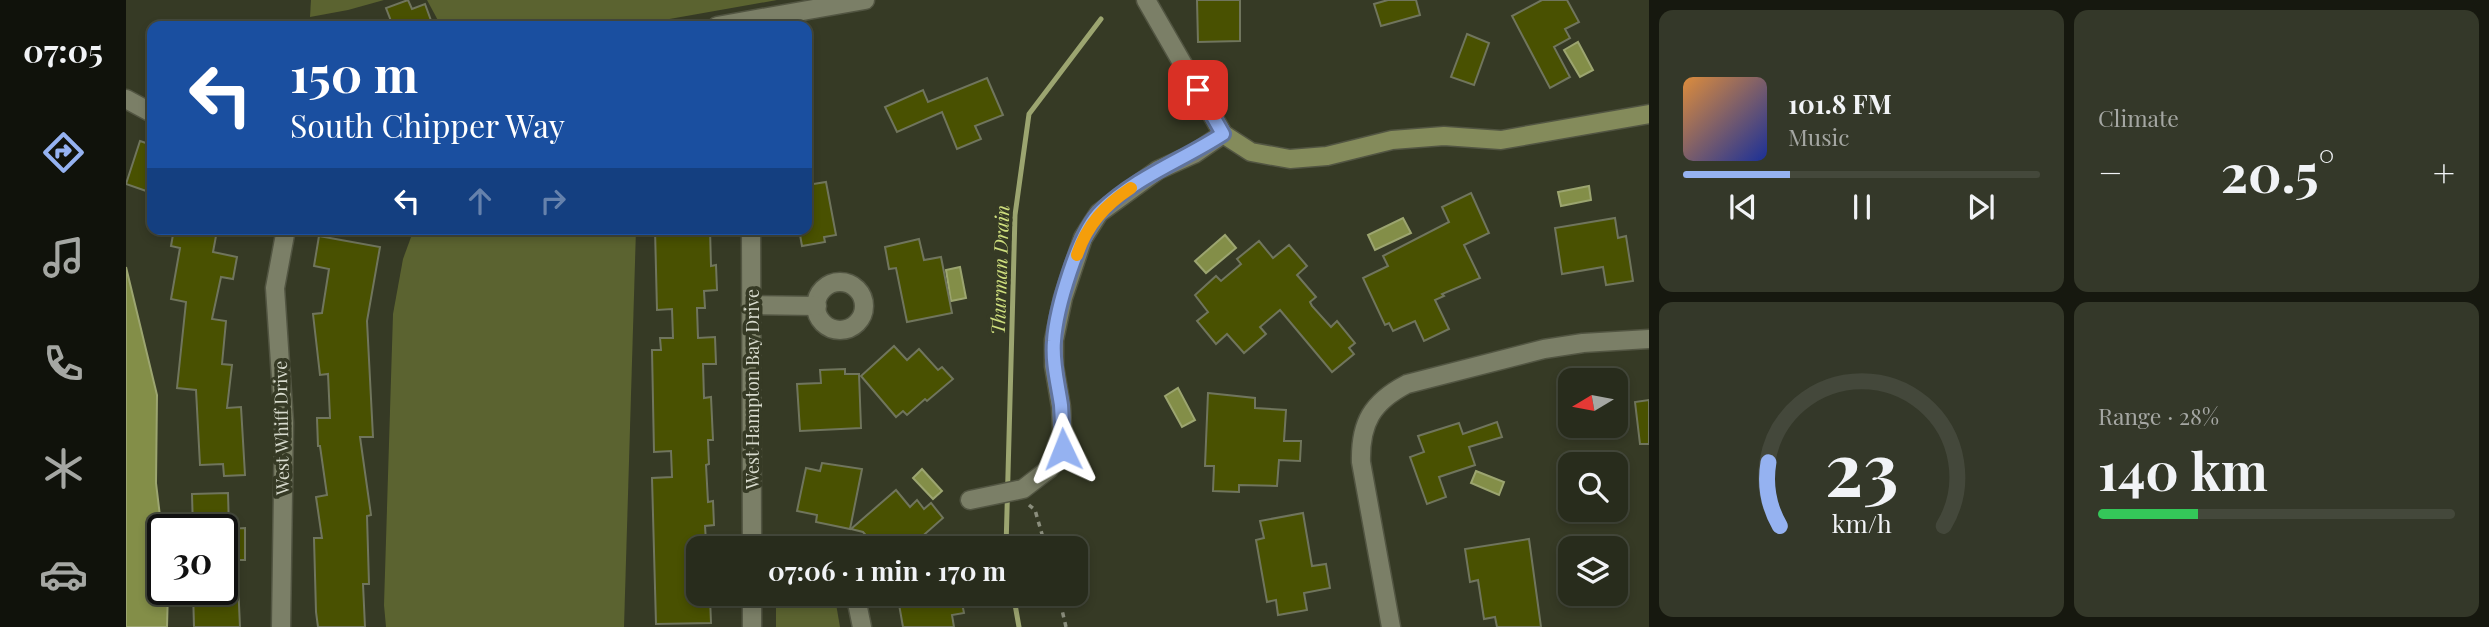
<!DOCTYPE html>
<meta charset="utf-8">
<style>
:root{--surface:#282c1c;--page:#343829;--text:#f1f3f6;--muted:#a5a7a3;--line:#44483b;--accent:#95b2f1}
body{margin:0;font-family:"Playfair Display",serif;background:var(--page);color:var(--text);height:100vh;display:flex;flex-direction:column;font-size:26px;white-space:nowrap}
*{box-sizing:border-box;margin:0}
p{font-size:23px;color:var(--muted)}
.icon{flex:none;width:38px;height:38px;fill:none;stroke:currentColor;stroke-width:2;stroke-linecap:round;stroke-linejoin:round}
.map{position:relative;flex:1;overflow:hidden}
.side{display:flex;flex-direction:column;gap:10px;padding:10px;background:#16180f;width:840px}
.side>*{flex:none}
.banner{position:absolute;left:21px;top:21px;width:665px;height:214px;border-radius:14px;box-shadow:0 4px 10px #0003,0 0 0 2px var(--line);background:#1a4fa0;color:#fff;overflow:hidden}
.needle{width:46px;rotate:260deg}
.fabs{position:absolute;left:1432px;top:368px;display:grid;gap:14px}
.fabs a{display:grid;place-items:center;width:70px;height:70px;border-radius:14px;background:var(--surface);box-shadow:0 4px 10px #0003,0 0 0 2px var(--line);font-size:35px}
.speed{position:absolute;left:21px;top:514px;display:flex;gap:14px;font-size:35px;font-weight:700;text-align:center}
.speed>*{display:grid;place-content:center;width:91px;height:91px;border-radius:50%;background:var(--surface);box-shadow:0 4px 10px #0003,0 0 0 2px var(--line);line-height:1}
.speed .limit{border:4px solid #111;border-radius:10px;background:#fff;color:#111}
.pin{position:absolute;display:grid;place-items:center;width:60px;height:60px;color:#fff;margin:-30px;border-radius:14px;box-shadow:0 4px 10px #0006}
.me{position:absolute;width:77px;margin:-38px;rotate:358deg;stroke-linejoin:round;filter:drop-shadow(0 0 5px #0008)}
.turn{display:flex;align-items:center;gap:24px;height:147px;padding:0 28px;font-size:32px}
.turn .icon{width:91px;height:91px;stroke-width:2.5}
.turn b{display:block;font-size:49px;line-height:60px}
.lanes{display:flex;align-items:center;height:66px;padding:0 28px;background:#0003;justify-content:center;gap:35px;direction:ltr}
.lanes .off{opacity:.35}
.big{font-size:52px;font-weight:700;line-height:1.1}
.side .widget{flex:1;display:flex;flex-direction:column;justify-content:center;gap:10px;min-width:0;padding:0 24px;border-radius:14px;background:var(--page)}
.side .dial{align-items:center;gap:0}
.dial svg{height:182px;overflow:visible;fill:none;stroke:var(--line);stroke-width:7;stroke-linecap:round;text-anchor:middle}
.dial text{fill:var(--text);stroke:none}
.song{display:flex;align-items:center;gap:21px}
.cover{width:84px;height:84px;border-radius:10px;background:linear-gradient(135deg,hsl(30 70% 55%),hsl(230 70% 35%))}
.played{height:7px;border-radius:4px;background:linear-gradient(90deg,var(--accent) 30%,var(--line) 30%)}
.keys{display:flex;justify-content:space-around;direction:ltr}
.heat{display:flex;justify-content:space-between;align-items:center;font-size:38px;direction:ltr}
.charge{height:10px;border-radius:5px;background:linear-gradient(90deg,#34c759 28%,var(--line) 0)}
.side .tiles{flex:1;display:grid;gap:10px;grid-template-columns:repeat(2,1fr)}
.trip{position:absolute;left:560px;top:536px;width:402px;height:70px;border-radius:14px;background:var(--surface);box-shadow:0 4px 10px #0003,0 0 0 2px var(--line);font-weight:700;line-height:70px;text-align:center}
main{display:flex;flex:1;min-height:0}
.menu{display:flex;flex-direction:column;width:126px;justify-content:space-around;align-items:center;background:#10120b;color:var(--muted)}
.menu .icon{width:49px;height:49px}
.menu .active{color:var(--accent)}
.menu b{font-size:32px;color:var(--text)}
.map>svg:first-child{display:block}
.green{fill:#5b6330}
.water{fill:#838e48;stroke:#9ca570;stroke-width:2}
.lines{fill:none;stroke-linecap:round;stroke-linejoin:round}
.stream{stroke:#9ca570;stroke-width:5}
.building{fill:#495101;stroke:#70755d;stroke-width:2}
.street-casing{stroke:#525542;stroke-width:21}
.secondary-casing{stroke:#525542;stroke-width:21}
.path{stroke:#8b8e7d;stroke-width:3.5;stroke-dasharray:5 5;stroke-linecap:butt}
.street{stroke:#7b7f67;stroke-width:18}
.secondary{stroke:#848b5b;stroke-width:18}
.route-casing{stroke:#61749d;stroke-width:18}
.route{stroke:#95b2f1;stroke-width:12}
.slow{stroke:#f59e0b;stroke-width:12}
.labels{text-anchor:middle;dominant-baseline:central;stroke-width:7;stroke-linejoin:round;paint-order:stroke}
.street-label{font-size:18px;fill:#d8dbce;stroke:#363a25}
.water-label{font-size:19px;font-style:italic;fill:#d0e07e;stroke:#363a25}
</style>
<main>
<nav class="menu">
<b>07:05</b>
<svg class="icon active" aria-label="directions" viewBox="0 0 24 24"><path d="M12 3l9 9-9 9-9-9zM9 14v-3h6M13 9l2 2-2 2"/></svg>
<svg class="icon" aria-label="music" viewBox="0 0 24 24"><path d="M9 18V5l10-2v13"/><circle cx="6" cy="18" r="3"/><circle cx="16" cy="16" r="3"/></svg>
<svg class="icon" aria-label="phone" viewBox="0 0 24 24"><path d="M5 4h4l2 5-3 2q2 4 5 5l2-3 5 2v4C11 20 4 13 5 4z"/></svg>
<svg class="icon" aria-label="climate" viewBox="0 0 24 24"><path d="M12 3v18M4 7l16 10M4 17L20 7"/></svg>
<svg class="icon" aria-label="car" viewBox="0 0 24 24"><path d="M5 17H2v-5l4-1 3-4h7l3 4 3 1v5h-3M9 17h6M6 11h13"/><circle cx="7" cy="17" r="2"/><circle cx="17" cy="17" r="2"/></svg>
</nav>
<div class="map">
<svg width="1523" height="627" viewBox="0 0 1523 627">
<rect width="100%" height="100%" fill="#363a25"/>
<!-- green -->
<g class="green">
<polygon points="185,0 258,0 222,10 184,17"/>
<polygon points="301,0 651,0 504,26 315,26"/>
<polygon points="288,229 510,229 498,627 260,627 258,605 267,314 277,259"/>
<polygon points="650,593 706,593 709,598 714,627 650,627"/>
</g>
<!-- water -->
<g class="water">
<polygon points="1452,42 1467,70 1454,77 1438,50"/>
<polygon points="1463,186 1465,200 1435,206 1432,192"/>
<polygon points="1277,218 1285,233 1249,250 1242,235"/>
<polygon points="1099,235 1110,248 1080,273 1069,261"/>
<polygon points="0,267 31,395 30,483 37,541 37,590 42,590 41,627 0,627"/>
<polygon points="834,267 840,298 825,301 820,270"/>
<polygon points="1052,388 1069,420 1056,427 1039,396"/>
<polygon points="796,469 816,491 807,499 787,478"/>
<polygon points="1350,471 1378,482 1373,495 1345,483"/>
</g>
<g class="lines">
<!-- stream -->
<g class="stream">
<polyline points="880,548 889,215 903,114 975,19"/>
<polyline points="887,593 893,627"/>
</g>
</g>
<!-- building -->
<g class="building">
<polygon points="282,0 286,9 299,4 307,26 267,26 260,8"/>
<polygon points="1071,0 1114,0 1114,41 1072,42"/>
<polygon points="1262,0 1290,0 1294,15 1255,26 1248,4"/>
<polygon points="1416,0 1441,0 1453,22 1439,29 1444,38 1428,47 1444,77 1424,88 1386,16"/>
<polygon points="1341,34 1363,43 1348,85 1325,77"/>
<polygon points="861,78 877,115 849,126 855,139 831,149 816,112 771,132 759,107 797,90 802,102"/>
<polygon points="14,141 26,145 26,193 0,184"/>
<polygon points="700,182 710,235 698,237 699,242 676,246 673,229 681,229 681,185"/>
<polygon points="1345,193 1363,233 1338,245 1354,278 1316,294 1318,296 1309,300 1323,329 1298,341 1289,321 1267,331 1263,323 1259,325 1237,278 1262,266 1257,256 1323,222 1316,207"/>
<polygon points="1489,218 1492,238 1500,236 1507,281 1480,285 1477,267 1436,274 1429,228"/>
<polygon points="48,229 90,236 87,252 111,257 107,279 95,277 86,319 100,321 96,364 106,365 101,408 115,407 119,475 98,476 97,464 74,465 70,390 51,388 60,302 45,299 54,248 45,246"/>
<polygon points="529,229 584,229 585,266 590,265 591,290 578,291 579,308 571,308 572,338 589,337 590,364 577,364 578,398 585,397 587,440 582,440 583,464 580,465 582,502 587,501 588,525 579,526 580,542 564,542 565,589 572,589 572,593 577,593 577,598 584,598 585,623 530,624 526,478 546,477 545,451 528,452 526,350 535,350 534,338 547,338 546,309 531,310"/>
<polygon points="193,236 254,247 241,321 247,437 234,437 245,515 241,516 243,584 237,584 239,627 192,627 190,612 188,538 196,538 190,497 201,495 194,446 192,446 191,418 204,418 202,374 194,375 187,314 196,313 203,269 188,266"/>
<polygon points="793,239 798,260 815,257 826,313 781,322 770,268 763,269 759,247"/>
<polygon points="1133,241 1147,258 1163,245 1181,266 1171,275 1190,297 1184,302 1186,306 1205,327 1211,321 1229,343 1223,348 1228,354 1206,372 1154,310 1134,327 1140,334 1118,353 1101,334 1090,344 1071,321 1082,312 1069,295 1090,276 1095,281 1115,264 1111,259"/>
<polygon points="768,346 781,360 793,349 812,370 816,367 827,379 801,401 799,399 781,415 777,411 770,417 735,376"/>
<polygon points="719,369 719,374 733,374 735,428 674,431 671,384 695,383 694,370"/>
<polygon points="1082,393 1129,398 1129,408 1160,410 1158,441 1175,441 1174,461 1153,460 1151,486 1113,485 1113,492 1087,491 1088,466 1079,466"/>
<polygon points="1523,400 1523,444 1514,444 1509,402"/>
<polygon points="1371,422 1376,437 1343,447 1349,465 1313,477 1320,497 1301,504 1284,457 1298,452 1292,436 1333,423 1337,434"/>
<polygon points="696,463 736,469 724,529 690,522 691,515 671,511 680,468 694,471"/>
<polygon points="770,490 784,507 791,500 798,509 805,503 817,518 783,548 751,548 737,532 725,529"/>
<polygon points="102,493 103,529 119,528 119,560 111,560 114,627 68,627 67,590 96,590 96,530 67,530 66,494"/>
<polygon points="1177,513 1186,566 1200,564 1204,588 1178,593 1181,610 1152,615 1150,600 1141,602 1130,540 1138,538 1134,521"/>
<polygon points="1403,539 1415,627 1371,627 1369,617 1358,619 1352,580 1344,582 1339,549"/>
<polygon points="771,593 834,593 838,613 826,615 828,627 777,627"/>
</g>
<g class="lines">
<!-- street casing -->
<g class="street-casing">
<g id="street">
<polyline points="591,26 739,0"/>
<polyline points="0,99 26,113"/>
<polyline points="625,229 626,548"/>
<circle cx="714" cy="306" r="24"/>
<polyline points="625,305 691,306"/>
<polyline points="844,500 897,489 923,469 937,449 935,407 928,366 928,340 937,298 957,238 973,213 1032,170 1068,154 1097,134 1020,0"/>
<polyline points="626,593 626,627"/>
<polyline points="729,593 736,627"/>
<polyline points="155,627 158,423 149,288 160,229"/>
<path d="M1265 627 1235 462C1234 423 1246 402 1281 384L1418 349 1457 343 1523 339"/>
</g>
</g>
<!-- secondary casing -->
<g class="secondary-casing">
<polyline id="secondary" points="1097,134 1125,152 1164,159 1201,156 1266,140 1318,136 1375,140 1523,114"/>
</g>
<!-- path -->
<g class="path">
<polyline points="903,505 909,510 920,548"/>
<polyline points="932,593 940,627"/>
</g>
<!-- street -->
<use href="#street" class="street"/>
<!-- secondary -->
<use href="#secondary" class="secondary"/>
</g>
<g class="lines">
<!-- route casing -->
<g class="route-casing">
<path id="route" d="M937 449C936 434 936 420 935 405 932 384 926 363 928 341 930 310 952 233 975 211 1010 177 1057 160 1097 134L1072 90"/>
</g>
<!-- route -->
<use href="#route" class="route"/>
<!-- slow -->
<path class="slow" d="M951 255C961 225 979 205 1005 188"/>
</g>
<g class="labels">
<!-- street labels -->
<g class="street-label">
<text transform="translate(626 389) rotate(-90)">West Hampton Bay Drive</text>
<text transform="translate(155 428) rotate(-91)">West Whiff Drive</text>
</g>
<!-- water labels -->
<g class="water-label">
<text transform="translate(873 270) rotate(-88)">Thurman Drain</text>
</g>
</g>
</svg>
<div class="fabs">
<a><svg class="needle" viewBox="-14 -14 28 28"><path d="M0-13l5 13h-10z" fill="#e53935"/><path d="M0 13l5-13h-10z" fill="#a5a7a3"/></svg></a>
<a><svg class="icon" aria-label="search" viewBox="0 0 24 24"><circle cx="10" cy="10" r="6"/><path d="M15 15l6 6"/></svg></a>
<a><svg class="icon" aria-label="layers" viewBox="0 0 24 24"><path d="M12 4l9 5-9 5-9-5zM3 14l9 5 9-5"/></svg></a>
</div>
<div class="speed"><div class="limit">30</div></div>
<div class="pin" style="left:1072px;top:90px;background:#d93025"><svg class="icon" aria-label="arrive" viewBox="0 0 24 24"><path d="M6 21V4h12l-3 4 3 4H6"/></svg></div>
<svg class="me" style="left:937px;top:449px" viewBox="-20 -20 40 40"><path d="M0-17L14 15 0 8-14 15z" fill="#95b2f1" stroke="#fff" stroke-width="4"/></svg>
<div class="trip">07:06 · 1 min · 170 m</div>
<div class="banner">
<div class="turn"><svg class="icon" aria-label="left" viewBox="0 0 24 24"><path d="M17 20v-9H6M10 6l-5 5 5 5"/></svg><div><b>150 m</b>South Chipper Way</div></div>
<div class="lanes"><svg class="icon" aria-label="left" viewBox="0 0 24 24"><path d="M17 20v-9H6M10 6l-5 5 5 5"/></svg><svg class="icon off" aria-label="ahead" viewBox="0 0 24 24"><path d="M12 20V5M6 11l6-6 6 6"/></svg><svg class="icon off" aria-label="right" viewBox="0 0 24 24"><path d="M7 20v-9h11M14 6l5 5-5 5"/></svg></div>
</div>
</div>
<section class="side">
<div class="tiles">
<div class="widget">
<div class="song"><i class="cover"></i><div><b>101.8 FM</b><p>Music</p></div></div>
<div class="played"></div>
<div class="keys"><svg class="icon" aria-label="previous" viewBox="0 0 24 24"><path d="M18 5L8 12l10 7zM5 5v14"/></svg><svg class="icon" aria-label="pause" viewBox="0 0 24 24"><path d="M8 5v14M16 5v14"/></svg><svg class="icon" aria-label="next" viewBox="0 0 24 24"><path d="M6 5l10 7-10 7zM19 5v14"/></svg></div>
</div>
<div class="widget"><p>Climate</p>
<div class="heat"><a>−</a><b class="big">20.5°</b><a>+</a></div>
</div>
<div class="widget dial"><svg viewBox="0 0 100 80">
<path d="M14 69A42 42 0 1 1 86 69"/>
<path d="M14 69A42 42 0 0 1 9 41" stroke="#95b2f1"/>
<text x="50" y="56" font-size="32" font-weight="700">23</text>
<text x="50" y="72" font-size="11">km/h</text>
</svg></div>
<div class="widget"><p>Range · 28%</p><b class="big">140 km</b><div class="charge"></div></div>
</div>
</section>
</main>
